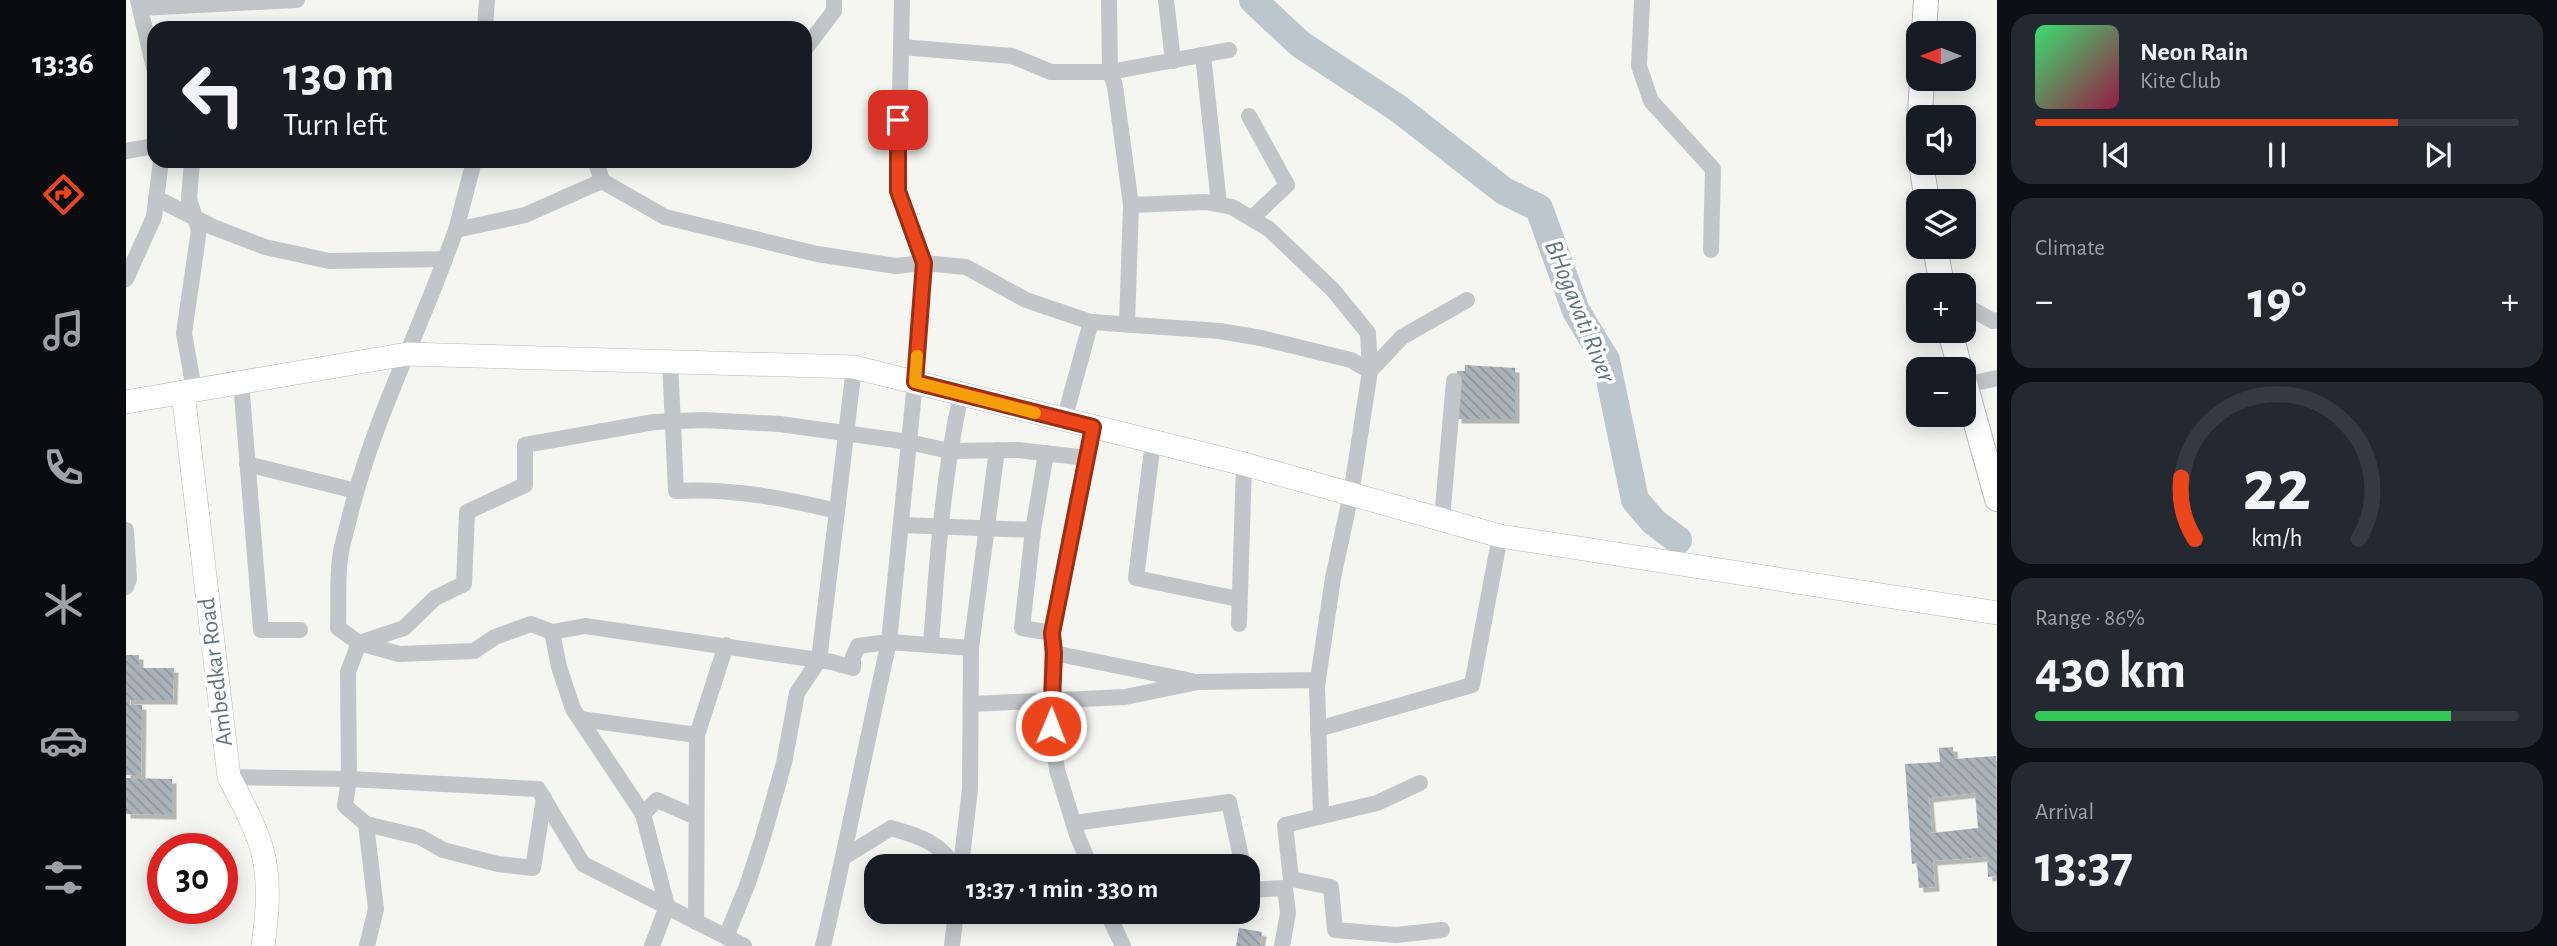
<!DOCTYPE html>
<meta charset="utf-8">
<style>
:root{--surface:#171b24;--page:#242831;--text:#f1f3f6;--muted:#9ea1a6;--line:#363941;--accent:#eb461b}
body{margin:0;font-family:"Alegreya Sans",sans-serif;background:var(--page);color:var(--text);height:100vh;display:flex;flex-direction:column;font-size:26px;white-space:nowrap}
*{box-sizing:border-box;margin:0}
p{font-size:23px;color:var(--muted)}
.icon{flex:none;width:38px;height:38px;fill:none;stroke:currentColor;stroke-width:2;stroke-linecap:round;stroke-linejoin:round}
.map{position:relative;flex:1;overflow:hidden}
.side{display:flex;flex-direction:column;gap:14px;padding:14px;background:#0d0f14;width:560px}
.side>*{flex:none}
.banner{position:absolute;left:21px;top:21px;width:665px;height:147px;border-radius:21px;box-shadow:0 4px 18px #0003;background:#171b24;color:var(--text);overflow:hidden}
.needle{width:46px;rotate:270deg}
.buttons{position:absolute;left:1780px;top:21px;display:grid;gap:14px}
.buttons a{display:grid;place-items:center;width:70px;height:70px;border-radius:14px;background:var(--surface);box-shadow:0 4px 18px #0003;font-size:35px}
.speed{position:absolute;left:21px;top:833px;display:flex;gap:14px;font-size:35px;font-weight:700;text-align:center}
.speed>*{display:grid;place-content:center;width:91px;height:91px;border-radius:50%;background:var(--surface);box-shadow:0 4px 18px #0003;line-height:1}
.speed .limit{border:10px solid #d22;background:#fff;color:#111}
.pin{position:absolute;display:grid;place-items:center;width:60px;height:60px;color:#fff;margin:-30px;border-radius:14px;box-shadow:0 4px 10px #0006}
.me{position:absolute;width:77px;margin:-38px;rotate:1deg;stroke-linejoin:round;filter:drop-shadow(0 0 5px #0008)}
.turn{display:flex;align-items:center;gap:24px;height:147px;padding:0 21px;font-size:32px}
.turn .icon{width:91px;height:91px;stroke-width:2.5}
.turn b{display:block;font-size:49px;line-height:60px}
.big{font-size:52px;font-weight:700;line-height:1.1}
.side .tile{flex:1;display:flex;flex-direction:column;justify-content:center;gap:10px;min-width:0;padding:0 24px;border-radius:21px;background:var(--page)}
.side .dial{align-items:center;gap:0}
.dial svg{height:182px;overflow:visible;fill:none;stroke:var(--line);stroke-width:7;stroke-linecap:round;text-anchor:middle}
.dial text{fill:var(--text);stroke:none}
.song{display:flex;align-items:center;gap:21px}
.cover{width:84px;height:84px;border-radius:10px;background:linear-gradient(135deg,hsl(140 70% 55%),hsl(340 70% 35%))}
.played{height:7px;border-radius:4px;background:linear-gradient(90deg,var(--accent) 75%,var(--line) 75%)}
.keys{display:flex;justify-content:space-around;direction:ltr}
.heat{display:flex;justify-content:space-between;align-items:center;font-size:38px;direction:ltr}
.charge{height:10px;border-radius:5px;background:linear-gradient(90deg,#34c759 86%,var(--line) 0)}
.trip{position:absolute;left:738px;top:854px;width:396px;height:70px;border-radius:21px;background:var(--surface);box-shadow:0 4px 18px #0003;font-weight:700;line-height:70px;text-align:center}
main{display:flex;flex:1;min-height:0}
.tab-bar{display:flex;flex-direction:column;width:126px;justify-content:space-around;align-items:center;background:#090b0e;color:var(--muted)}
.tab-bar .icon{width:49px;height:49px}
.tab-bar .selected{color:var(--accent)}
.tab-bar b{font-size:32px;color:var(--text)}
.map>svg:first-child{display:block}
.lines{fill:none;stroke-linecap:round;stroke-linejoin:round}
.river{stroke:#bbc7cc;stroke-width:28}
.building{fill:url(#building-back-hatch);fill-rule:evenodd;filter:url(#shadow)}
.secondary-casing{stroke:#b4babe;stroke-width:24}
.primary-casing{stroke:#b5b9bd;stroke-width:26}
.street{stroke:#c2c6c9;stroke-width:16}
.secondary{stroke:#fff;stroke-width:23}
.primary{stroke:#fff;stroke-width:24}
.route-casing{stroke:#992e12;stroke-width:18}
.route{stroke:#eb461b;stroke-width:12}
.slow{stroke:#f59e0b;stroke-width:12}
.labels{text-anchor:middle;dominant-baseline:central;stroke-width:7;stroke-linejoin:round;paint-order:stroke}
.street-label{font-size:24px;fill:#627583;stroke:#fff}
.water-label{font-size:26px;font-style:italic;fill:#5e7881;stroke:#fff}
</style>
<main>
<nav class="tab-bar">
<b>13:36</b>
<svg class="icon selected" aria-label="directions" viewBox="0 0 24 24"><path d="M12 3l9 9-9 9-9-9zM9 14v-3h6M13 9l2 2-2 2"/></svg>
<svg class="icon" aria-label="music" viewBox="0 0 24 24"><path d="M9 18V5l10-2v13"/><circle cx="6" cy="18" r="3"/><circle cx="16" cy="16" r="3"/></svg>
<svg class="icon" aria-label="phone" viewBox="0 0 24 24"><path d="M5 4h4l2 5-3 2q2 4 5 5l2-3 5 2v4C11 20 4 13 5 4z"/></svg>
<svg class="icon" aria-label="climate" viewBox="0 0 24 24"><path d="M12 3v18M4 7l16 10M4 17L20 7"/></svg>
<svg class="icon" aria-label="car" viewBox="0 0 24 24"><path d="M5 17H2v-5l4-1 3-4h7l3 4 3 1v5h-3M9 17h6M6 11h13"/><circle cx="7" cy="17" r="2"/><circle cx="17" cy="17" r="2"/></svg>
<svg class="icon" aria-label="filters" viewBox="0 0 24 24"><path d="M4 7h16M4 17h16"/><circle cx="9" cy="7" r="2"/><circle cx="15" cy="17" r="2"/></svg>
</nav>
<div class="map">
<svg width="1871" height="946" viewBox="0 0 1871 946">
<defs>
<pattern id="building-back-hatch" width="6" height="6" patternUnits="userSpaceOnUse" patternTransform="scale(1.75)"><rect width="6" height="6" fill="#abb3b8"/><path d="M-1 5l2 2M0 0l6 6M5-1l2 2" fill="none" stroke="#8f969b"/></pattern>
<filter id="shadow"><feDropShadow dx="4.5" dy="4.5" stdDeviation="0" flood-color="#0004"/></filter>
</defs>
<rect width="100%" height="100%" fill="#f5f5f1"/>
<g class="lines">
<!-- river -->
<polyline class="river" points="1127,0 1174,44 1273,109 1378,191 1413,208 1450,311 1480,360 1509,500 1528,522 1552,540"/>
</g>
<!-- building -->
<g class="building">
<polygon points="1339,365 1389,368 1389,419 1331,419 1331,371 1339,371"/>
<polygon points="0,655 13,655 13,668 48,668 47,700 4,700 4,705 16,705 15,776 0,775"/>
<path d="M1827 747 1828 759 1870 756 1871 876 1862 877 1861 857 1807 861 1809 887 1793 888 1791 863 1786 864 1779 764 1814 762 1813 748ZM1849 793 1852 828 1806 833 1803 798Z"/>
<polygon points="0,778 46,779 46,815 0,814"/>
<polygon points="1113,928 1136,932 1134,946 1110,946"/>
</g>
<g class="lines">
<!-- secondary casing -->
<g class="secondary-casing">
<g id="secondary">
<path d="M57 392 103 777C115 800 133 832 138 858 144 887 141 917 137 946"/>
<polyline points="0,402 281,354 728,367 1118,464 1374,536 1871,613"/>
</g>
</g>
<!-- primary casing -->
<g class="primary-casing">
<g id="primary">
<polyline points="1798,33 1800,0"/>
<polyline points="1794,117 1796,79"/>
<polyline points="1795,163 1801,201"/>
<polyline points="1809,247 1816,285"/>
<polyline points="1824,331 1834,369"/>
<polyline points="1838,380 1871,499"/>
</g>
</g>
<!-- street -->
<g class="street">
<polyline points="12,0 28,68"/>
<polyline points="776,0 772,191 798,263 840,267 900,300 965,322 1094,331 1135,338 1225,360 1244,371 1225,494 1207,578 1191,686 1195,816"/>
<polyline points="983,0 984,72 1103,50"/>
<polyline points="1040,0 1047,61"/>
<polyline points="1516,0 1513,66 1525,101 1587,169 1585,250"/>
<polyline points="14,8 171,0"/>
<polyline points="359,28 361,0"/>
<polyline points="775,47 886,56 925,72 984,72 989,86 1005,205"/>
<polyline points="679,49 708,11 708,0"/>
<polyline points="1077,55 1093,204"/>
<polyline points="1123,116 1161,185 1126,218"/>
<polyline points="0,151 28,146"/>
<polyline points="66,161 63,199 73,230 58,333 68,390"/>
<polyline points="476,181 471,165 476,161"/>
<polyline points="30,198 87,227 139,247 203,261 319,259 330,230 399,215 476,181 539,217 691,254 770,266 798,263 789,382 763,642 732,646 727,657 727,668 706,662 459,626 426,632"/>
<polyline points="330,230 348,161"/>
<polyline points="0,279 28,217 35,161"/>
<polyline points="1838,305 1867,321 1871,320"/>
<polyline points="1001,324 1005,205 1080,202 1106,207 1143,229 1207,290 1242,333 1244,371"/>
<path d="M544 361 550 491C604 488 658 498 711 511L728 367"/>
<polyline points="1244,371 1276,337 1341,300"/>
<polyline points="115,382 135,630 174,630"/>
<polyline points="1839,385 1871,378"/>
<polyline points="938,420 965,322"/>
<polyline points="1027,442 1010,578 1112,599"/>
<polyline points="920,453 907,530 896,628 926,633"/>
<polyline points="961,458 951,500 926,633 925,726 931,770 951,835 964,866"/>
<polyline points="121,464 230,491"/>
<polyline points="1316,519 1328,381"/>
<polyline points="775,525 907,530"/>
<polyline points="0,530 3,579 0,587"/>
<polyline points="1113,624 1118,464"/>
<polyline points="233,643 278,628 309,598 338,584 341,512 399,485 399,445 528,422 577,420 654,424 783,442 823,451 892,450 961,458 967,427"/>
<polyline points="233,643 273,654 348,651 369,637 405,624 426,632 433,667 447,709 517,814 541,906 526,946"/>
<path d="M805 645C811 560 817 477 835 394"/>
<polyline points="928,653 1066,681"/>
<polyline points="845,704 999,697 1072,682 1192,680"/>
<polyline points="454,719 571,735 570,922"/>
<polyline points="1192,729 1346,685 1374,536"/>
<polyline points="571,735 600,645"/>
<polyline points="103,777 223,779 412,789 457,864 618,946"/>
<polyline points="1294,783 1251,803 1159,825 1165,879 1205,887 1209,930 1270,935 1316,930"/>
<polyline points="517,814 531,800 570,817"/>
<polyline points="948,823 1103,802 1117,866"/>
<polyline points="240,824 294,837 317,850 372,864 407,868 418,798"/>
<path d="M718 857 765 828C792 836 812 841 828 866"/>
<polyline points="835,866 844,789 845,648 871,450"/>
<polyline points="1122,890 1159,888 1162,913 1156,946"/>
<polyline points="981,912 997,946"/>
<polyline points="600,937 622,883 637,837 658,763 671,693 693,660 711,511"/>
<path d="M241 946 250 909 240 824 219 806 223 779 222 672 233 643 212 628C213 605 211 581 214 558 216 542 222 526 225 511 247 423 288 343 319 259"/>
<path d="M697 946C721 845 740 743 763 642L845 648"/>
<polyline points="826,946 830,912"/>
</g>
<!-- secondary -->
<use href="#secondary" class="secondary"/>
<!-- primary -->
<use href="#primary" class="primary"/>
</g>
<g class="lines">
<!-- route casing -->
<g class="route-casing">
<polyline id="route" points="772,120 772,191 798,263 789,382 967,427 926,633 928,653 925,726"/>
</g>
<!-- route -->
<use href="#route" class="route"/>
<!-- slow -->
<polyline class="slow" points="791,356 789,382 909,413"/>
</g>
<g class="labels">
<!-- street labels -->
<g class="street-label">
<text transform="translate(90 672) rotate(-97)">Ambedkar Road</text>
</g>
<!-- water labels -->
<g class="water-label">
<text transform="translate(1454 311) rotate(68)">BHogavati River</text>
</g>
</g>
</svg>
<div class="buttons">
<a><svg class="needle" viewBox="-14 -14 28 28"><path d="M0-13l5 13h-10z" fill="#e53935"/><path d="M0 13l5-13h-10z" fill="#9ea1a6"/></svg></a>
<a><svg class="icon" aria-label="sound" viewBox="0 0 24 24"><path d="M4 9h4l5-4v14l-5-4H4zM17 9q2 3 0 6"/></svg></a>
<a><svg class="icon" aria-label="layers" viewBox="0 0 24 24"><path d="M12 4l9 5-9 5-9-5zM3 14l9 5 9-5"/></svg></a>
<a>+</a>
<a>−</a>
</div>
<div class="speed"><div class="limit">30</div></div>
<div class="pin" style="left:772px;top:120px;background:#d93025"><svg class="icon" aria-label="arrive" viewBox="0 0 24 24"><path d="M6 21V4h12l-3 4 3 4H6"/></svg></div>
<svg class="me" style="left:925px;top:726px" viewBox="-20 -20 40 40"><circle r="17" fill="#eb461b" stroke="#fff" stroke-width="3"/><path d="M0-11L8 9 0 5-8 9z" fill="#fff"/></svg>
<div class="trip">13:37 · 1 min · 330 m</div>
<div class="banner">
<div class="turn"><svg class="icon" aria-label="left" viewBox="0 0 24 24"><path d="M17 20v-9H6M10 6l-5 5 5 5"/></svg><div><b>130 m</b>Turn left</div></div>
</div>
</div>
<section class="side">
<div class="tile">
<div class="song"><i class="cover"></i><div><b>Neon Rain</b><p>Kite Club</p></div></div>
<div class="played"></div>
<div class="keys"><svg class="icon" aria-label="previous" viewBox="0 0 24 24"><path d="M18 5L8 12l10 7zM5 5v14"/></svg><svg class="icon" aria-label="pause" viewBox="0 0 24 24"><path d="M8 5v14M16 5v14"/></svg><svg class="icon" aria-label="next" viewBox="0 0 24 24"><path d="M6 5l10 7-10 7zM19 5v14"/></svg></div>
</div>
<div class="tile"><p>Climate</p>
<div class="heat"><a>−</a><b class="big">19°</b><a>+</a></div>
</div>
<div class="tile dial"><svg viewBox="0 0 100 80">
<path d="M14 69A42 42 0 1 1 86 69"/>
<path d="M14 69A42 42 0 0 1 8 42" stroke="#eb461b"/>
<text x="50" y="56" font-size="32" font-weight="700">22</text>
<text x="50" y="72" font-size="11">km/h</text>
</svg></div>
<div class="tile"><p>Range · 86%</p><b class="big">430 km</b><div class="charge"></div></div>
<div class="tile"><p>Arrival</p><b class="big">13:37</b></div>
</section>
</main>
